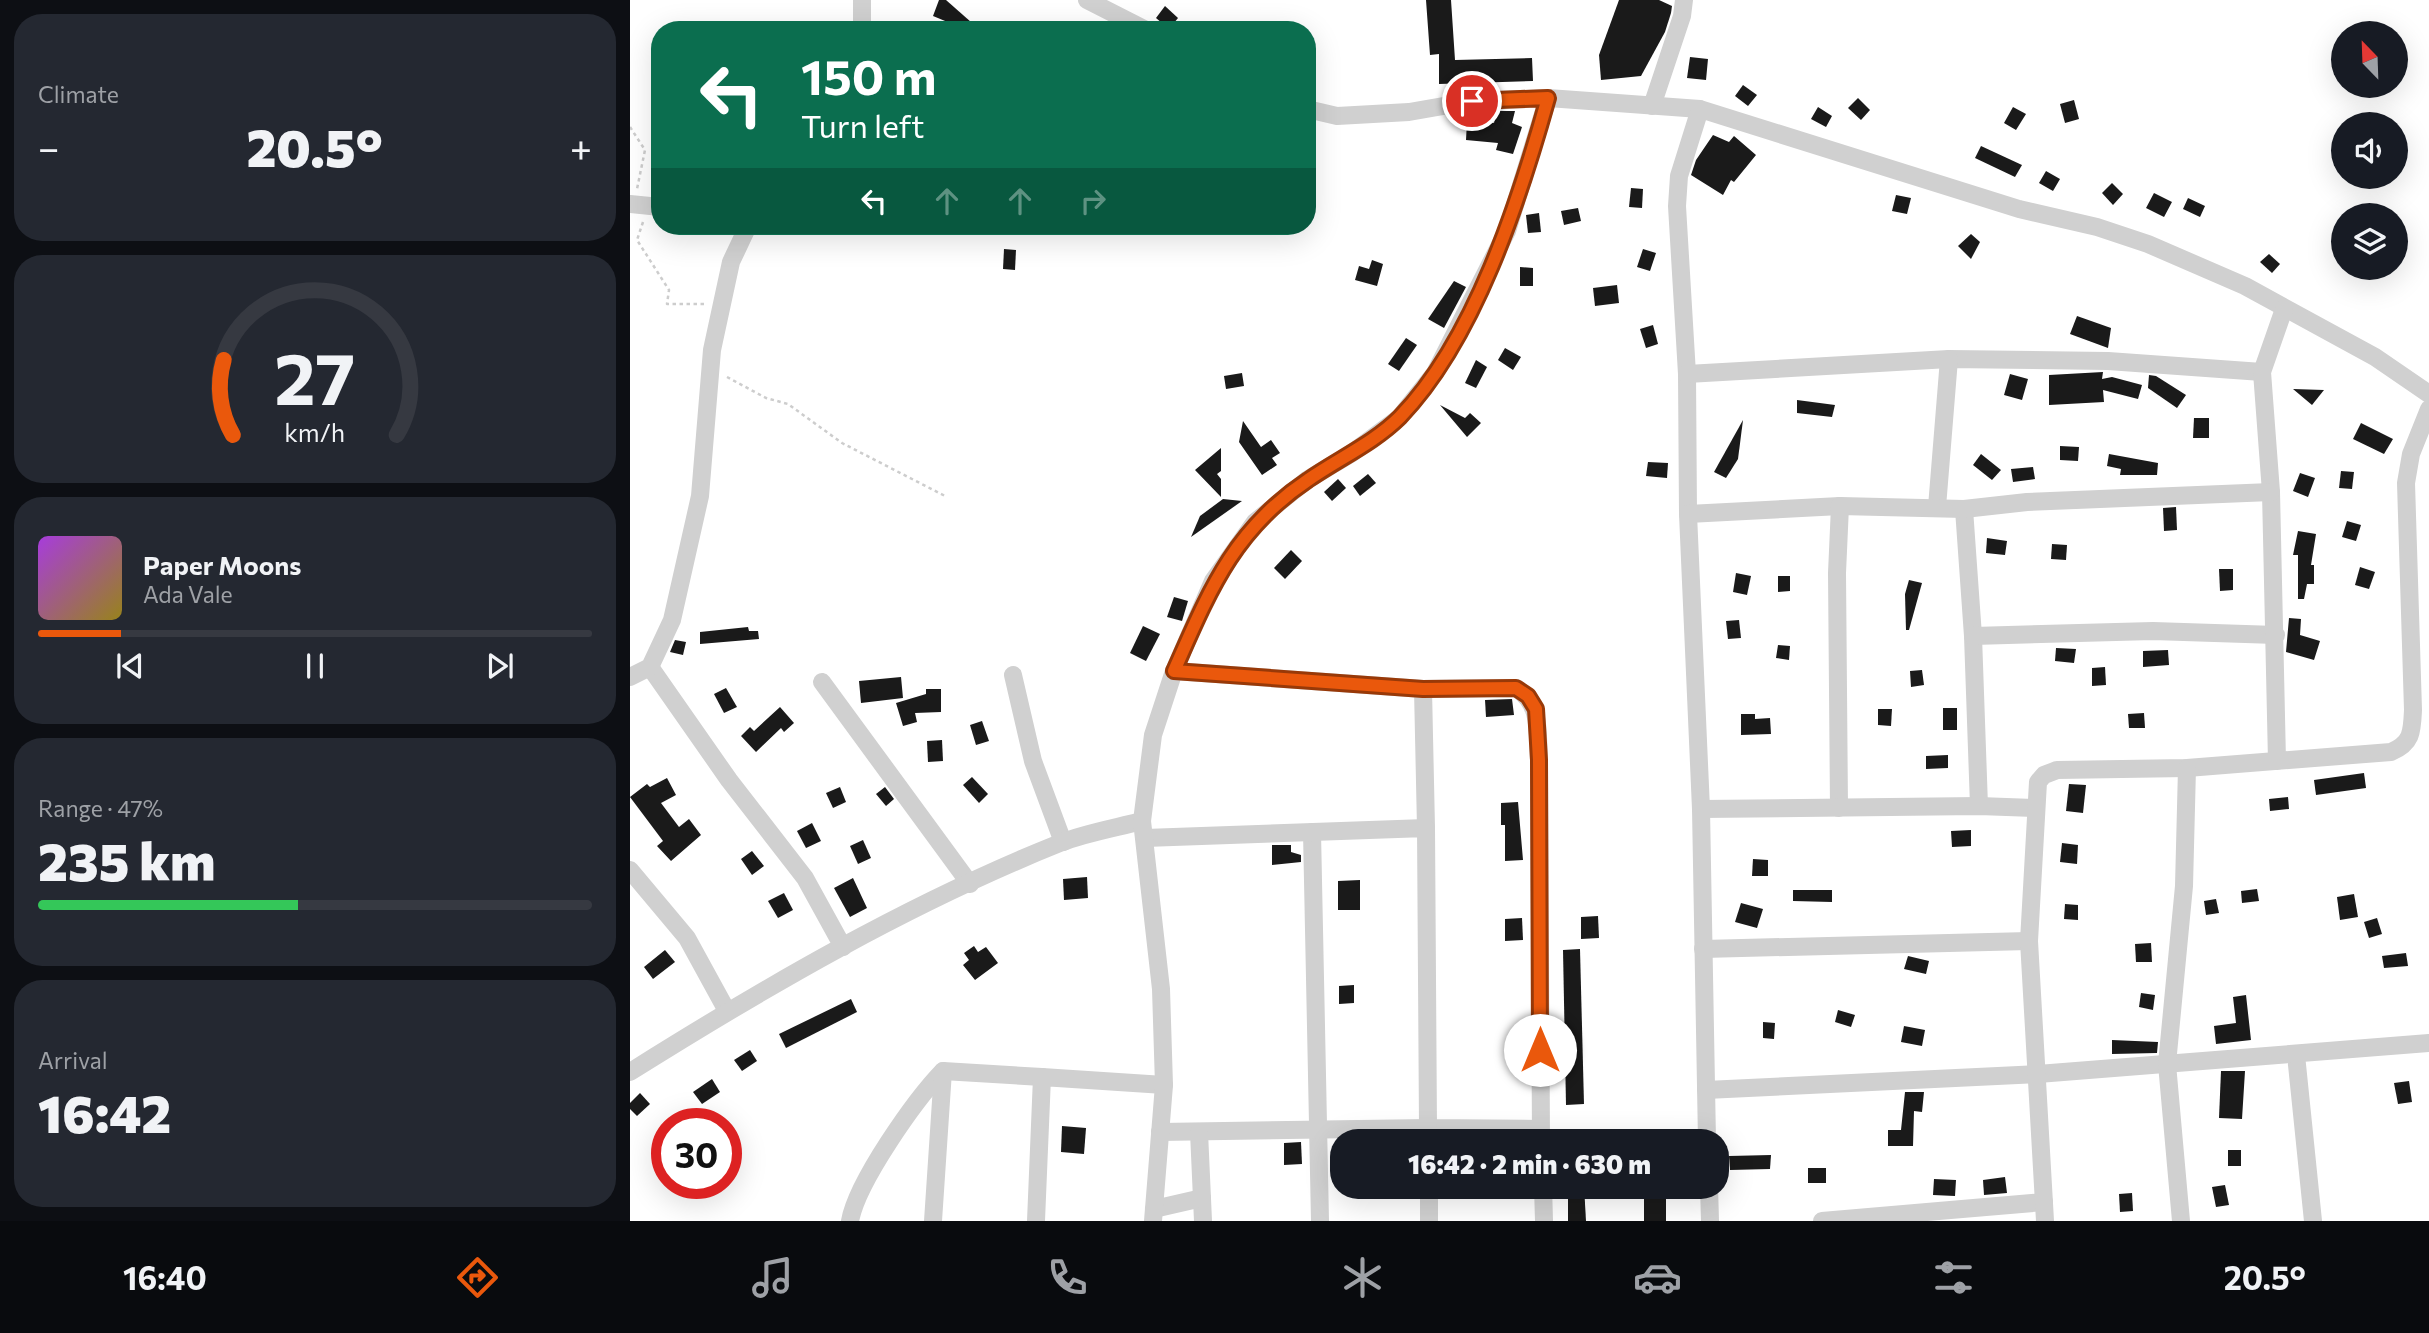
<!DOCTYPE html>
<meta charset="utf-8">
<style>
:root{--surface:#171b24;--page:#242831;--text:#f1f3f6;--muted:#9ea1a6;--line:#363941;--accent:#ea580c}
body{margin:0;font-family:Commissioner,sans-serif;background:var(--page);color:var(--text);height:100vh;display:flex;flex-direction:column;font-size:26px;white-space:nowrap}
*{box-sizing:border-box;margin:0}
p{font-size:23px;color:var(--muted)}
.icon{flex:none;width:38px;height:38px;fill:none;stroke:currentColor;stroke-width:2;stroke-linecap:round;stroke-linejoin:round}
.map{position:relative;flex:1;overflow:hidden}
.panel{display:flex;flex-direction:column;gap:14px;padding:14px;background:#0d0f14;width:630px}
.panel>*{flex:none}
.guide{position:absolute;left:21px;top:21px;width:665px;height:214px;border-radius:28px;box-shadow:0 7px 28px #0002;background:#0b6e4f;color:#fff;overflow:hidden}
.needle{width:46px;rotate:337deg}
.tools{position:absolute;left:1701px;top:21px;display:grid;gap:14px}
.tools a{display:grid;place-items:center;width:77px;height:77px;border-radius:50%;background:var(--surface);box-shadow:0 7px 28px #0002;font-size:35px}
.speed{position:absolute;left:21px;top:1108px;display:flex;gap:14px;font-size:35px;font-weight:700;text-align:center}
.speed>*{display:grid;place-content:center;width:91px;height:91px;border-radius:50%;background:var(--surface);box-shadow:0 7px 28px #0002;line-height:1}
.speed .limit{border:10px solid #d22;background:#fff;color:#111}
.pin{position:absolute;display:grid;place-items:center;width:60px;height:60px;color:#fff;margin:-30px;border:4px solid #fff;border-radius:50%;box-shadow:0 2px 7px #0007}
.me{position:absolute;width:77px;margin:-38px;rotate:0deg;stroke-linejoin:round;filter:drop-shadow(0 0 5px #0008)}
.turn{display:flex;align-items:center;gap:24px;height:147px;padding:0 35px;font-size:32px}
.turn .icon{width:91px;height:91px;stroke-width:2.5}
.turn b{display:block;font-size:49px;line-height:60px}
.lanes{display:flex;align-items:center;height:66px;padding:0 35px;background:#0003;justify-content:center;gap:35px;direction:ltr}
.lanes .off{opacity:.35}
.big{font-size:52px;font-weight:800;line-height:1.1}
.panel .widget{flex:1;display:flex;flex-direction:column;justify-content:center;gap:10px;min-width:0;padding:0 24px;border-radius:28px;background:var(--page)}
.panel .dial{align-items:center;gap:0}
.dial svg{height:182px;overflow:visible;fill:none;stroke:var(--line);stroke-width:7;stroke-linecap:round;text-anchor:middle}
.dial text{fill:var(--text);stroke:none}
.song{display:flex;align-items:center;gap:21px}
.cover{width:84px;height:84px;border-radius:10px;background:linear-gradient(135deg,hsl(280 70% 55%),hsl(50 70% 35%))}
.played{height:7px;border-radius:4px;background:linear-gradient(90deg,var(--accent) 15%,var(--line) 15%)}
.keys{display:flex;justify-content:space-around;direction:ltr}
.heat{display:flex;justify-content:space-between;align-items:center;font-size:38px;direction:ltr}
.charge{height:10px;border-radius:5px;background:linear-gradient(90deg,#34c759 47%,var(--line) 0)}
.trip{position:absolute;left:700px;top:1129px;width:399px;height:70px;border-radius:28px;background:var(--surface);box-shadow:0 7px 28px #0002;font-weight:800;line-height:70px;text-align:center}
.dock{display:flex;height:112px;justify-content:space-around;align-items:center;background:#090b0e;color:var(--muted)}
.dock .icon{width:49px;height:49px}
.dock .current{color:var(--accent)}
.dock b{font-size:32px;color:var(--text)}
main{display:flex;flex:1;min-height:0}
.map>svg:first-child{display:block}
.building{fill:#1a1a1a}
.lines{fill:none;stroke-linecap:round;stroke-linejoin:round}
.path{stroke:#cdcdcd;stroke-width:2.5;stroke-dasharray:3.5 3.5;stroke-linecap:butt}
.street{stroke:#d0d0d0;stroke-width:18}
.route-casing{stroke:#983908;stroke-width:18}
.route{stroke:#ea580c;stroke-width:12}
</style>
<main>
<section class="panel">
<div class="widget"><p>Climate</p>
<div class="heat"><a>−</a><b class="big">20.5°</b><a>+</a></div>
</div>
<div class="widget dial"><svg viewBox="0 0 100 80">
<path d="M14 69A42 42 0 1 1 86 69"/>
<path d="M14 69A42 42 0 0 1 10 36" stroke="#ea580c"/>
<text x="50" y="56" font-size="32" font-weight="700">27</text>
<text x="50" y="72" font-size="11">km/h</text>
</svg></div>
<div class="widget">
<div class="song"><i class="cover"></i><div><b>Paper Moons</b><p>Ada Vale</p></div></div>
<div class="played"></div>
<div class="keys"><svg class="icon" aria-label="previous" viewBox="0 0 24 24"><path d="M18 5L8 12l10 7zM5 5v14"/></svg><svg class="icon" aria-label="pause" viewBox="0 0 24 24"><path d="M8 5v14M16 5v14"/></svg><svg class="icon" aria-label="next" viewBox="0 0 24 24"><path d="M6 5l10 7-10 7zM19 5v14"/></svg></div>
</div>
<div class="widget"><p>Range · 47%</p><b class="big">235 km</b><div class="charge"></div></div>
<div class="widget"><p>Arrival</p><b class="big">16:42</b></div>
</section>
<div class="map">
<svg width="1799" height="1221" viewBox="0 0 1799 1221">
<rect width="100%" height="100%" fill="#fff"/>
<!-- building -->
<g class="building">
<polygon points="309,0 316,0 350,30 337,30 303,16"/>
<polygon points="796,0 821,0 825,60 902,58 903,81 809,84 809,54 800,55"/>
<polygon points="989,0 1029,0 1042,6 1041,13 1035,32 1011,76 971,80 969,55"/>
<polygon points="535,6 548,18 539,29 526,18"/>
<polygon points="1060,57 1078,59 1076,80 1057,78"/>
<polygon points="1113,85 1127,95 1118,106 1105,96"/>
<polygon points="1228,98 1240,110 1231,120 1218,108"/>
<polygon points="1444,100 1449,119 1435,123 1430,104"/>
<polygon points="1188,107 1202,116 1196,127 1181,119"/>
<polygon points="1383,107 1396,114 1386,130 1374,123"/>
<polygon points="867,111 885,111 882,123 892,127 883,154 866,150 868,143 836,140 837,121 864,123"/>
<polygon points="1083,135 1099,142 1104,136 1126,155 1104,182 1101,180 1093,195 1061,175 1066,160"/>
<polygon points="1351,146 1392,165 1385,177 1345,158"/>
<polygon points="1416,171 1430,179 1423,191 1409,183"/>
<polygon points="1482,183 1493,194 1483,205 1472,193"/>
<polygon points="1001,188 1013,189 1012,208 999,207"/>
<polygon points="1524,193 1542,202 1534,217 1516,208"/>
<polygon points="1266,195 1281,198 1277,214 1262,211"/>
<polygon points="1558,198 1575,206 1570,217 1553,209"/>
<polygon points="948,208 951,221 934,225 931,211"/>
<polygon points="909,213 911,232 898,233 896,215"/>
<polygon points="1341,234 1350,242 1341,259 1328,246"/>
<polygon points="374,249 386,250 385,270 373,269"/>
<polygon points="1013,249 1026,253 1020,271 1007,267"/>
<polygon points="1639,254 1650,264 1642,273 1630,262"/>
<polygon points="742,260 753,264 747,286 725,280 729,266 739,269"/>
<polygon points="890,267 903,268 903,286 890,286"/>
<polygon points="824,281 836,287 814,328 798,319"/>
<polygon points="987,285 989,303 965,306 963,288"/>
<polygon points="1447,316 1481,328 1478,348 1440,334"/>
<polygon points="1023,325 1028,344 1016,348 1010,329"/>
<polygon points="776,338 787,345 769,371 758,364"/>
<polygon points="875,348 891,357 883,370 868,360"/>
<polygon points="846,360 857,367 846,388 835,383"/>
<polygon points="1473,372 1472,379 1482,377 1512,385 1508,399 1473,390 1474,402 1419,405 1419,375"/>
<polygon points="612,373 614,386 596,389 594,376"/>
<polygon points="1380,374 1398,379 1392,400 1374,395"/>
<polygon points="1519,375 1526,376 1556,395 1547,408 1518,388"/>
<polygon points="1663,389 1694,390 1682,405"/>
<polygon points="1167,400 1205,405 1202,417 1167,413"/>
<polygon points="810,405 835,418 840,413 851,423 837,437"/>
<polygon points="1564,418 1579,418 1579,438 1563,438"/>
<polygon points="1113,420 1108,459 1096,478 1084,472"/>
<polygon points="613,421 631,447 641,440 650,453 642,458 647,465 632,475 609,442"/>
<polygon points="1731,423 1763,439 1754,454 1723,439"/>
<polygon points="1430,446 1449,447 1448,461 1430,460"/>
<polygon points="591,448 591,471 587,474 591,479 591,497 565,470"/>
<polygon points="1351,454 1371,470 1362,480 1343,465"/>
<polygon points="1479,454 1528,463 1527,475 1490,475 1491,469 1477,466"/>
<polygon points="1018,462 1038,463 1037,478 1016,476"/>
<polygon points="1403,467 1405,479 1383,482 1381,469"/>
<polygon points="1711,471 1724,472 1722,489 1709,488"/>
<polygon points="1670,473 1685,478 1678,497 1663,491"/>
<polygon points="738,474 746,483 730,496 723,486"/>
<polygon points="708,479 716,488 702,501 694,492"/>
<polygon points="593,499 612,501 561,537 570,516"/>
<polygon points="1546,507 1547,530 1534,531 1533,508"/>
<polygon points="1717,521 1731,525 1726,541 1712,537"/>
<polygon points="1668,531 1686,534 1681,565 1684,565 1684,584 1677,584 1674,599 1668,599 1668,555 1663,555"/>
<polygon points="1357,538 1377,541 1375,555 1356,553"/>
<polygon points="1422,544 1437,545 1436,560 1421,559"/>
<polygon points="661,550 672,561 655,579 644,568"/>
<polygon points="1730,567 1745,572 1739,589 1725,585"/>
<polygon points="1589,569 1603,569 1603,590 1590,591"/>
<polygon points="1106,573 1121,576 1117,595 1103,592"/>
<polygon points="1148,576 1160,576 1160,591 1148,592"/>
<polygon points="1279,580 1292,583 1279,630 1276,630 1275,594"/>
<polygon points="544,597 558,601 552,621 537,617"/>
<polygon points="1659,618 1671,619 1670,635 1690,641 1684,660 1656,652"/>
<polygon points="1109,620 1111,638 1098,639 1096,621"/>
<polygon points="513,626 530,634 516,661 500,653"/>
<polygon points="118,627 119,631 128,631 129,639 70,644 70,632"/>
<polygon points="45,640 56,642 53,655 40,652"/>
<polygon points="1148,645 1160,646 1159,660 1146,658"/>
<polygon points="1426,648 1446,649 1444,663 1425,661"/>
<polygon points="1538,650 1539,665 1513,667 1513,651"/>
<polygon points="1475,667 1476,685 1462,686 1462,668"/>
<polygon points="1292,670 1294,685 1281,687 1280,671"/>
<polygon points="271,677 273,698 231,703 229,681"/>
<polygon points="96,688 107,707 94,713 84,694"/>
<polygon points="296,689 311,689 311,712 285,713 287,722 273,726 266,703 296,694"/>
<polygon points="855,700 882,699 884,715 856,717"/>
<polygon points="150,707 164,723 154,732 151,728 126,752 111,736 120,727 124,731"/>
<rect x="1313" y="708" width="14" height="22"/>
<polygon points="1248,709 1262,709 1261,726 1248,725"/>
<polygon points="1514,713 1515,728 1499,728 1498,714"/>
<polygon points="1111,714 1125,714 1125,719 1140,718 1141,734 1111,735"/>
<polygon points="352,721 359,741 346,745 340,725"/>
<polygon points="312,740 313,761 298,762 297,741"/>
<polygon points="1318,755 1318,768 1296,769 1296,756"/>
<polygon points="1734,773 1736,788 1686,795 1684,780"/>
<polygon points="342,777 358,794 349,803 333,785"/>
<polygon points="37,778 46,795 31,803 49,827 59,819 71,835 41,861 27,846 33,841 0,797 17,784 20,787"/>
<polygon points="1439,784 1456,785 1453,813 1436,811"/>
<polygon points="210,787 216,802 203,808 196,793"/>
<polygon points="255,787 264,799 256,806 246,794"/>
<polygon points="1658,797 1659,809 1640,811 1639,799"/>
<polygon points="888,802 893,860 875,861 875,825 871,825 871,803"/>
<polygon points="182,823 191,841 176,848 167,831"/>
<polygon points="1341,830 1341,846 1322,847 1321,831"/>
<polygon points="233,840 241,858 228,864 220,846"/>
<polygon points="1432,843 1448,845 1447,864 1430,862"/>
<polygon points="642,845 661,845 661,852 671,855 671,862 642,865"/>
<polygon points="122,851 134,866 122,875 111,859"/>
<polygon points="1123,859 1138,860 1138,876 1122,876"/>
<polygon points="457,877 458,898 434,900 433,879"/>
<polygon points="223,878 237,908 220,917 204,888"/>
<polygon points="730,880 730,910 708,910 708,881"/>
<polygon points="1627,889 1629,901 1612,903 1611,891"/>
<polygon points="1163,890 1202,890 1202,902 1163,901"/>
<polygon points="154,893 163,910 148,918 138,901"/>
<polygon points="1724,894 1728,917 1710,920 1707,897"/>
<polygon points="1586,899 1589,913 1576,915 1574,901"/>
<polygon points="1111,903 1133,909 1127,928 1105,922"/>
<polygon points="1435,904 1448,905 1448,920 1434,919"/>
<polygon points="968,916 969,938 951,939 951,917"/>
<polygon points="892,918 893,940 875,941 875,919"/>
<polygon points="1747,918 1752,934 1739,938 1734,922"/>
<polygon points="1521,943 1522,962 1506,962 1505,944"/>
<polygon points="344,946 348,952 356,947 368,963 345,980 333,965 339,960 334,953"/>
<polygon points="950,949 954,1104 936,1105 933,950"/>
<polygon points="35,950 45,962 23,979 14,967"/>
<polygon points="1776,953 1778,966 1754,968 1752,956"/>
<polygon points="1278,956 1299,961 1296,974 1274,969"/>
<polygon points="724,985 724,1003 709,1004 709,986"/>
<polygon points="1511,993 1525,995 1523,1010 1509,1007"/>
<polygon points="1616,995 1621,1040 1586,1044 1584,1026 1606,1023 1603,997"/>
<polygon points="221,999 227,1012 156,1048 149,1034"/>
<polygon points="1208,1010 1225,1015 1221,1027 1205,1022"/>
<polygon points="1133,1022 1145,1023 1144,1039 1133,1038"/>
<polygon points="1274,1026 1295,1030 1292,1046 1271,1042"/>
<polygon points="1482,1040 1528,1042 1527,1053 1482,1054"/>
<polygon points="120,1050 127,1061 112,1071 104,1060"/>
<polygon points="1591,1071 1615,1071 1612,1119 1589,1118"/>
<polygon points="82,1079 90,1092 72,1104 63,1092"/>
<polygon points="1779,1081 1782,1102 1768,1104 1764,1083"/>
<polygon points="1275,1092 1294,1092 1292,1112 1284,1111 1283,1146 1258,1146 1258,1130 1271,1130"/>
<polygon points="10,1093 20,1104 7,1116 0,1109 0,1103"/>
<polygon points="432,1126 456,1128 454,1154 431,1152"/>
<polygon points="953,1129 953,1141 922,1141 922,1130"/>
<polygon points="671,1142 672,1164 654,1165 654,1143"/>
<rect x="1598" y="1150" width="13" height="16"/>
<polygon points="1141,1155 1140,1169 1100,1170 1099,1156"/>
<rect x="1178" y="1168" width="18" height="15"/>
<polygon points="1375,1177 1377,1193 1354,1195 1353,1180"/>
<polygon points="1304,1179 1326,1180 1325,1196 1303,1195"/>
<polygon points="1595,1185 1599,1205 1586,1207 1582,1187"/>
<polygon points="938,1186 954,1186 956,1221 938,1221"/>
<rect x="1014" y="1189" width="22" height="32"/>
<polygon points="1502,1193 1503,1211 1490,1212 1489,1194"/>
</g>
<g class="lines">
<!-- path -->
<g class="path">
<polyline points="0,127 15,150 7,189"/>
<polyline points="13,222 7,240 39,290 37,304 74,304"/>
<polyline points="97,377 136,398 158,404 212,443 317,497"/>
</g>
<!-- street -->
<g class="street">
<polyline points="457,0 516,30"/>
<polyline points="232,30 232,0"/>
<polyline points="1022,106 1052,16 1054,0"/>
<polyline points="677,109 707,116 779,112 842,101 918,98 1070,109 1389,209 1467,227 1518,244 1615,286 1745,357 1799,394"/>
<polyline points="1070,109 1049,176 1047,206 1057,374 1058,514 1071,809 1077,1141"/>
<polyline points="0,204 30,207"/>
<polyline points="1057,374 1319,359 1478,361 1632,372"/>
<polyline points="1307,507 1319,359"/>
<polyline points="1334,509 1343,636 1349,806"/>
<polyline points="1058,514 1210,506"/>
<polyline points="1343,636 1523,631 1646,635"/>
<polyline points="20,667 99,780 175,878 213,947"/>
<path d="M544 671 793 689 886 688C912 704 907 733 909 760L911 1141"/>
<polyline points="383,675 403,761 433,842"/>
<polyline points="0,677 20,667 42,620 70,496 82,350 101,262 118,226"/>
<polyline points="192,682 340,884"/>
<polyline points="793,689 796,828"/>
<polyline points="1647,761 1641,492 1632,372 1654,309"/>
<polyline points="1209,808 1207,573 1210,506 1334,509 1397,502 1641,492"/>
<polyline points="1071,809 1349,806 1405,808"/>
<polyline points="682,832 690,1221"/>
<polyline points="515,838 796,828 798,1128 910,1129"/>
<polyline points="0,870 57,938 97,1011"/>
<polyline points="1073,949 1399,941"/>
<polyline points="1666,1055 1683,1221"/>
<path d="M0 1072C137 986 280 903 430 843 456 833 485 828 512 821"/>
<polyline points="1076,1090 1408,1074 1799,1043"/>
<polyline points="530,1132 798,1128 798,1141"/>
<polyline points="569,1132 573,1221"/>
<polyline points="799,1186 799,1221"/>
<polyline points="913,1186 914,1221"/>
<polyline points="1079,1186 1080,1221"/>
<polyline points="524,1209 572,1198"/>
<path d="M220 1221C227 1182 285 1100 313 1071L412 1077"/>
<polyline points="303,1221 313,1071"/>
<polyline points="406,1221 412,1077 534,1085"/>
<polyline points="523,1221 534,1085 531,989 512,821 523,735 544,671 583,581 625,522 677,480 722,453 769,418 805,373 877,231 918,98"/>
<polyline points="1192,1221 1414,1202"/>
<path d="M1415 1221 1399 941 1408 782 1414 775 1427 770 1557 768 1761 752C1782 743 1782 732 1783 710L1776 483 1781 454 1799 409"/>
<polyline points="1551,1221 1537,1064 1554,886 1557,768"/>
</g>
</g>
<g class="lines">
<!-- route casing -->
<g class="route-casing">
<path id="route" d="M842 101 918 98C889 201 845 339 770 417 744 443 708 459 678 480 603 530 579 592 544 671L793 689 886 688 898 696 906 709 909 760 910 1050"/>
</g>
<!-- route -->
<use href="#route" class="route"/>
</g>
</svg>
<div class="tools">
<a><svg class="needle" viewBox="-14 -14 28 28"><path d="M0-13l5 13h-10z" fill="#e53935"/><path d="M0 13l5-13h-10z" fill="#9ea1a6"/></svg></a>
<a><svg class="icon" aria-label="sound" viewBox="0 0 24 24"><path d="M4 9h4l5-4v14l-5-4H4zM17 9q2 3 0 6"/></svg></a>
<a><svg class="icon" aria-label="layers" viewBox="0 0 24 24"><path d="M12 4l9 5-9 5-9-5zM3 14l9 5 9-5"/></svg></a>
</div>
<div class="speed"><div class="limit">30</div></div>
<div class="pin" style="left:842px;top:101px;background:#d93025"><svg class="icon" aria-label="arrive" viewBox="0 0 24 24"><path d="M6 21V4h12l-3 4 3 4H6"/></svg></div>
<svg class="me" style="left:910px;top:1050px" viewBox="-20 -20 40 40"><circle r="19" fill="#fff"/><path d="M0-13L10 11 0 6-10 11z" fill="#ea580c"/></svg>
<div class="trip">16:42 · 2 min · 630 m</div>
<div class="guide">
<div class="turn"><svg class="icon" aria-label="left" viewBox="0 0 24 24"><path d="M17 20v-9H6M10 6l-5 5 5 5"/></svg><div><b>150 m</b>Turn left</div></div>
<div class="lanes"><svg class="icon" aria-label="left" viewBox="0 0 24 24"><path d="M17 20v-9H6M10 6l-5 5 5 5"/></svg><svg class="icon off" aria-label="ahead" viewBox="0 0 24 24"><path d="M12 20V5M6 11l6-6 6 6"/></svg><svg class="icon off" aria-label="ahead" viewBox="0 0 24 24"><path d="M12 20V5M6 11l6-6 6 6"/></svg><svg class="icon off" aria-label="right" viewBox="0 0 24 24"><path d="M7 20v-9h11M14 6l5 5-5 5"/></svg></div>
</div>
</div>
</main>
<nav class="dock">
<b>16:40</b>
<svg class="icon current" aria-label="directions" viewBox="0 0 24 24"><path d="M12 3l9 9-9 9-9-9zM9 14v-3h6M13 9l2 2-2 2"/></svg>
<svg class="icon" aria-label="music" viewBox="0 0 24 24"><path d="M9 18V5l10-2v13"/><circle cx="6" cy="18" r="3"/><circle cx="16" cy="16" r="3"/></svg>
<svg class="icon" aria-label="phone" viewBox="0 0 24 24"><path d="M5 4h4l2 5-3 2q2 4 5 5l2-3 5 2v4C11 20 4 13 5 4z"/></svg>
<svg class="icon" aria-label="climate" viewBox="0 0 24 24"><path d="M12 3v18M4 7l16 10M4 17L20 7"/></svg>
<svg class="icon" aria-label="car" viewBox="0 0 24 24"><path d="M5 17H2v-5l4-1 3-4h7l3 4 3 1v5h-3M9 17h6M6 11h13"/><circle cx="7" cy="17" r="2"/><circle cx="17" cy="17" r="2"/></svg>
<svg class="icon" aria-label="filters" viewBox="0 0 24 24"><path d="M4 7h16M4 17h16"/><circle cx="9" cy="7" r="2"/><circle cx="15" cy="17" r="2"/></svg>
<b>20.5°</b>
</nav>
